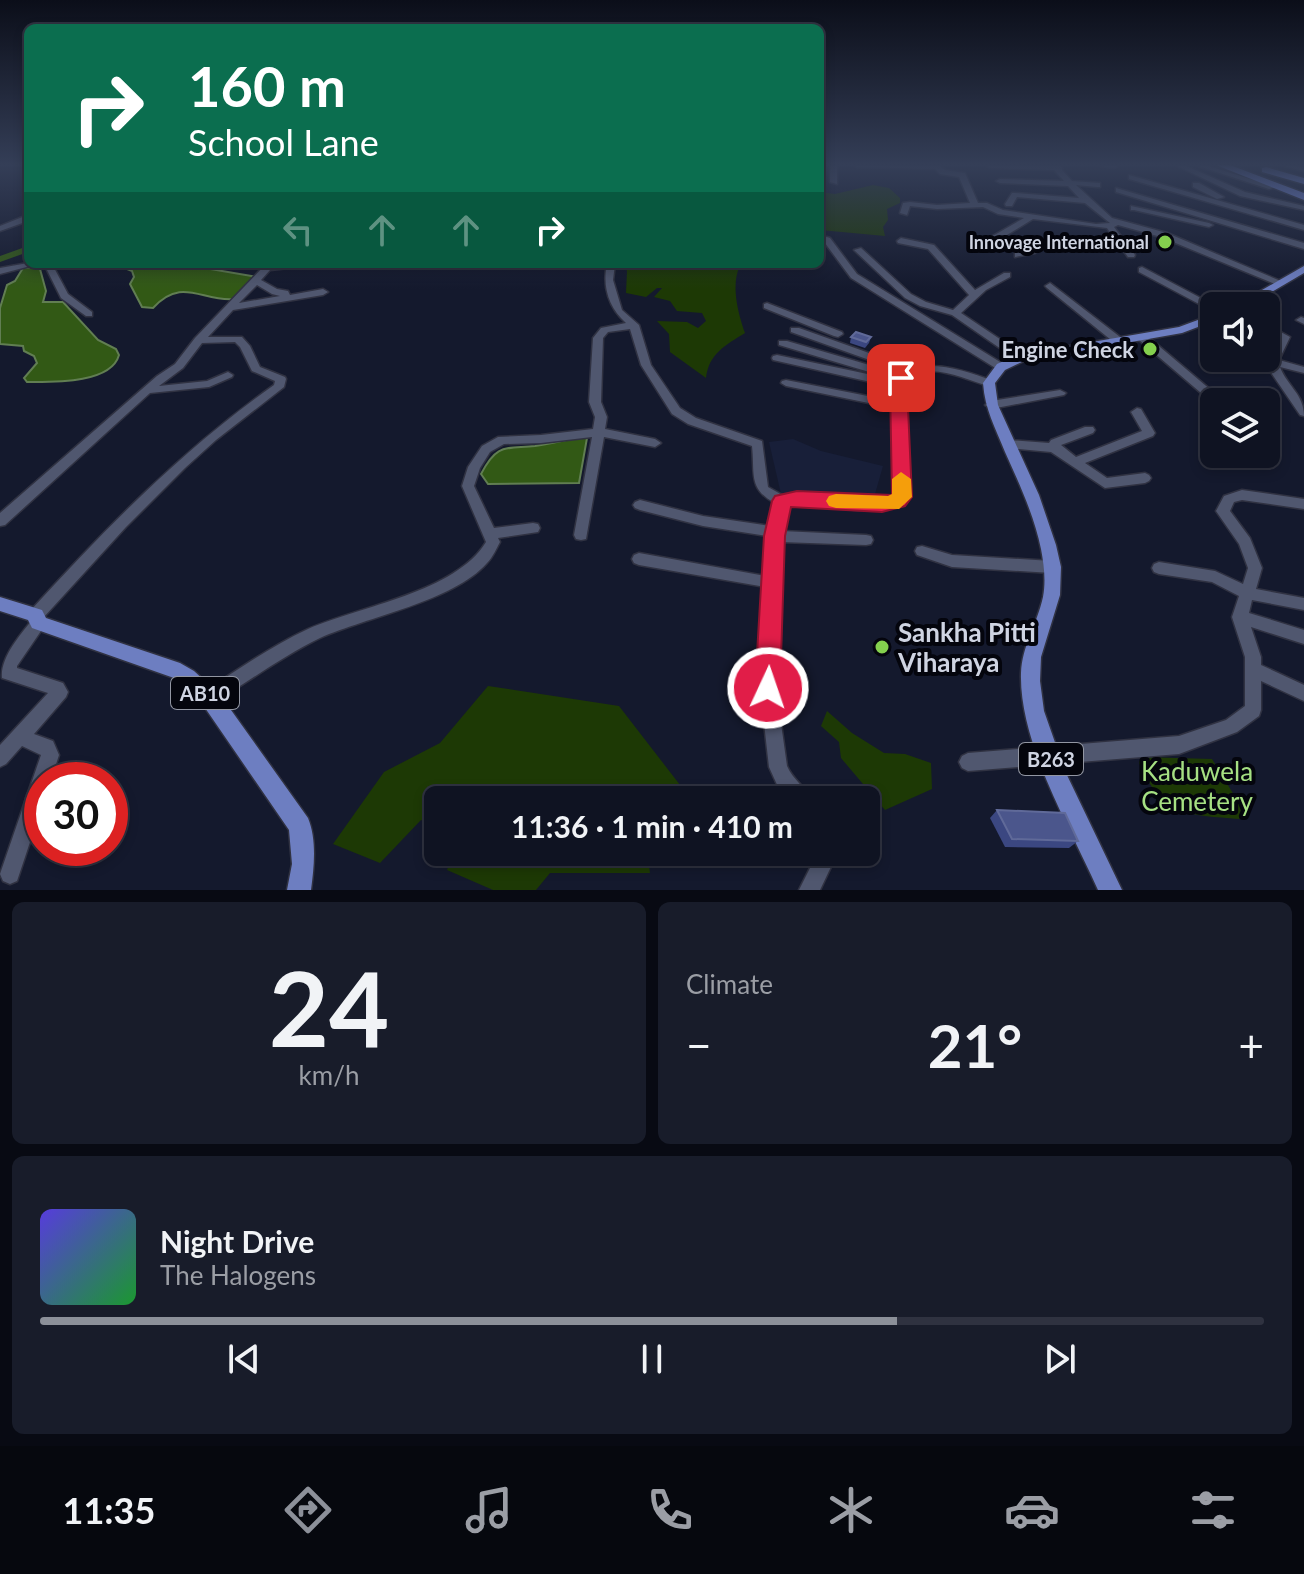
<!DOCTYPE html>
<meta charset="utf-8">
<style>
:root{--surface:#0f1322;--page:#181c2a;--text:#f1f3f6;--muted:#9b9ea5;--line:#2f3240;--accent:#8c9099}
body{margin:0;font-family:Lato,sans-serif;background:var(--page);color:var(--text);height:100vh;display:flex;flex-direction:column;font-size:30px;white-space:nowrap}
*{box-sizing:border-box;margin:0}
p{font-size:26px;color:var(--muted)}
.icon{flex:none;width:44px;height:44px;fill:none;stroke:currentColor;stroke-width:2;stroke-linecap:round;stroke-linejoin:round}
.map{position:relative;height:890px;overflow:hidden}
.sheet{display:flex;flex-direction:column;gap:12px;padding:12px;background:#080a13;flex:1}
.sheet>*{flex:none}
.hud{position:absolute;left:24px;top:24px;width:800px;height:244px;border-radius:12px;box-shadow:0 4px 12px #0003,0 0 0 2px var(--line);background:#0b6e4f;color:#fff;overflow:hidden}
.buttons{position:absolute;left:1200px;top:292px;display:grid;gap:16px}
.buttons a{display:grid;place-items:center;width:80px;height:80px;border-radius:12px;background:var(--surface);box-shadow:0 4px 12px #0003,0 0 0 2px var(--line);font-size:40px}
.speed{position:absolute;left:24px;top:762px;display:flex;gap:16px;font-size:40px;font-weight:700;text-align:center}
.speed>*{display:grid;place-content:center;width:104px;height:104px;border-radius:50%;background:var(--surface);box-shadow:0 4px 12px #0003,0 0 0 2px var(--line);line-height:1}
.speed .limit{border:12px solid #d22;background:#fff;color:#111}
.pin{position:absolute;display:grid;place-items:center;width:68px;height:68px;color:#fff;margin:-34px;border-radius:16px;box-shadow:0 4px 12px #0006}
.me{position:absolute;width:88px;margin:-44px;rotate:3deg;stroke-linejoin:round;filter:drop-shadow(0 0 6px #0008)}
.turn{display:flex;align-items:center;gap:28px;height:168px;padding:0 32px;font-size:36px}
.turn .icon{width:104px;height:104px;stroke-width:2.5}
.turn b{display:block;font-size:56px;line-height:68px}
.lanes{display:flex;align-items:center;height:76px;padding:0 32px;background:#0003;justify-content:center;gap:40px;direction:ltr}
.lanes .off{opacity:.35}
.big{font-size:60px;font-weight:700;line-height:1.1}
.sheet .widget{flex:1;display:flex;flex-direction:column;justify-content:center;gap:12px;min-width:0;padding:0 28px;border-radius:12px;background:var(--page)}
.sheet .dial{align-items:center;gap:0}
.dial b{font-size:104px;line-height:1}
.song{display:flex;align-items:center;gap:24px}
.cover{width:96px;height:96px;border-radius:12px;background:linear-gradient(135deg,hsl(250 70% 55%),hsl(130 70% 35%))}
.played{height:8px;border-radius:4px;background:linear-gradient(90deg,var(--accent) 70%,var(--line) 70%)}
.keys{display:flex;justify-content:space-around;direction:ltr}
.heat{display:flex;justify-content:space-between;align-items:center;font-size:44px;direction:ltr}
.sheet .tiles{flex:1;display:grid;gap:12px;grid-template-columns:1fr 1fr}
.widget:last-child{grid-column:span 2}
.trip{position:absolute;left:424px;top:786px;width:456px;height:80px;border-radius:12px;background:var(--surface);box-shadow:0 4px 12px #0003,0 0 0 2px var(--line);font-weight:700;line-height:80px;text-align:center}
.tabs{display:flex;height:128px;justify-content:space-around;align-items:center;background:#06080e;color:var(--muted)}
.tabs .icon{width:56px;height:56px}
.tabs .on{color:var(--accent)}
.tabs b{font-size:36px;color:var(--text)}
.map>svg:first-child{display:block}
.built{fill:#181f39}
.green{fill:#1d3905}
.water{fill:#325915;stroke:#617e52;stroke-width:2}
.lines{fill:none;stroke-linecap:round;stroke-linejoin:round}
.river{fill:#325915;fill-rule:evenodd}
.minor-casing{stroke:#303242;stroke-width:3}
.major-casing{stroke:#303242;stroke-width:3}
.highway-casing{stroke:#303242;stroke-width:3}
.minor{fill:#50576f;fill-rule:evenodd}
.major{fill:#6d7ec1;fill-rule:evenodd}
.highway{fill:#8198f8;fill-rule:evenodd}
.wall{fill:#3b4781}
.building{fill:#4b568c;stroke:#606a99;stroke-width:2}
.route{fill:#e11d48;stroke:#92132f;stroke-width:2}
.slow{fill:#f59e0b}
.poi-dot{fill:#84d04e;stroke:#04050d;stroke-width:3}
.labels{text-anchor:middle;dominant-baseline:central;stroke-width:8;stroke-linejoin:round;paint-order:stroke}
.far-poi-label{font-size:18px;font-weight:bold;fill:#cfd4e2;stroke:#04050d;text-anchor:end}
.shield{fill:#04050d;stroke:#9296a2;stroke-width:2}
.shield-label{font-size:20px;font-weight:bold;fill:#cfd4e2}
.poi-label{font-size:22px;font-weight:bold;fill:#cfd4e2;stroke:#04050d;text-anchor:end}
.near-poi-label{font-size:26px;font-weight:bold;fill:#cfd4e2;stroke:#04050d;text-anchor:start}
.near-park-label{font-size:26px;fill:#a6e083;stroke:#04050d}
</style>
<div class="map">
<svg width="1304" height="890" viewBox="0 0 1304 890">
<rect width="100%" height="100%" fill="#14192d"/>
<!-- built -->
<polygon class="built" points="793,439 821,451 883,466 875,494 781,494 769,442"/>
<!-- green -->
<g class="green">
<polygon points="873,185 889,188 900,198 900,203 887,209 888,220 883,227 885,236 820,230 820,192 835,194"/>
<path d="M623 264H741C730 283 738 313 745 333 726 345 709 353 706 378L670 352 669 334 657 321 687 322 698 328 706 321 702 313 677 311 670 301 654 297 662 288H657L646 297 626 293 627 271Z"/>
<polygon points="488,686 619,706 687,794 676,800 438,800 438,827 421,820 380,863 333,844 384,772 440,743"/>
<polygon points="827,711 852,733 884,753 905,754 931,763 932,789 885,810 841,758 839,742 821,726"/>
<path d="M1141 757 1212 759 1245 813 1240 819C1188 815 1162 816 1139 763Z"/>
<polygon points="454,852 647,852 650,873 550,873 536,890 493,890 447,870"/>
</g>
<!-- water -->
<g class="water">
<path d="M123 264H181L257 277 234 299C202 302 182 276 153 308L142 307 130 284 134 277 132 271 122 267Z"/>
<path d="M34 267 40 269 46 291 43 302H63L98 340 116 349 119 355C111 384 52 382 27 382L24 378 37 363 34 356 24 351 23 346 0 344V308L7 285 15 281 23 268Z"/>
<path d="M575 438H587L579 483 488 484 481 474C497 443 505 449 535 446 549 444 562 441 575 438Z"/>
</g>
<g class="lines">
<!-- river -->
<polygon class="river" points="28,246 28,252 0,262 0,256"/>
<!-- minor casing -->
<g class="minor-casing">
<g id="minor">
<polygon points="830,165 837,165 837,184 830,182"/>
<polygon points="853,165 939,165 945,170 965,173 978,203 987,203 1003,210 1096,224 1110,223 1085,203 1017,197 1012,206 1006,206 1005,204 1012,193 1015,193 1079,198 1068,186 1000,183 996,181 1000,179 1064,181 1054,170 991,168 987,166 1057,165 1062,167 1062,170 1072,181 1100,183 1100,187 1097,187 1076,185 1112,218 1167,233 1283,282 1278,285 1275,284 1161,237 1118,225 1114,227 1135,255 1134,257 1128,257 1120,246 1038,248 1035,253 1015,257 1015,253 1029,249 1036,243 1116,241 1107,228 1033,219 997,241 991,241 991,237 1024,218 998,214 983,207 937,209 910,206 907,215 900,213 903,203 910,202 937,205 970,203 959,177 940,174 935,169 857,167"/>
<polygon points="1095,165 1117,165 1118,166 1114,168"/>
<polygon points="1175,165 1184,165 1245,192 1304,206 1304,210 1240,196"/>
<polygon points="1195,165 1205,165 1276,187 1269,189"/>
<polygon points="1282,165 1304,167 1304,171 1284,166"/>
<polygon points="1129,175 1304,225 1304,230 1129,179"/>
<polygon points="1193,183 1199,183 1224,197 1217,199 1193,187"/>
<polygon points="1116,188 1304,243 1304,249 1116,192"/>
<polygon points="1131,206 1209,223 1213,225 1209,227 1134,210 1131,210"/>
<polygon points="25,216 28,216 28,221 0,231 0,226"/>
<polygon points="827,237 830,238 857,274 1005,365 1006,367 1005,369 997,369 851,278 825,243 820,244 820,238"/>
<polygon points="901,238 934,245 975,290 1004,273 1010,273 1010,277 986,290 961,313 1025,356 1026,358 1025,360 1017,360 952,315 920,306 905,298 854,250 861,248 911,294 926,302 953,310 969,295 928,249 898,243 897,241"/>
<polygon points="28,263 38,264 0,274 0,268"/>
<polygon points="44,264 52,264 68,294 92,312 92,316 86,316 61,298"/>
<path d="M266 264H302L298 267 270 270 261 280 277 289 288 291 290 295 323 289 328 292 323 295 233 310 208 337H242L250 346 260 367 285 377 286 379 284 387 216 440 185 468 126 527 43 618 46 623 43 628 17 666V668L63 683 68 692 66 697 34 734 53 741 59 755 51 780H42V806L17 881 10 884 3 881 0 874 41 755 22 746 6 764 0 767V745L48 693 2 678C0 658 20 635 32 620L28 615 31 610C106 528 182 450 274 385L275 381 252 371 240 347 235 342 202 343 183 368 159 386 207 381 228 372 233 375 232 377 209 387 150 393 5 525 0 526V513L157 376 175 364 195 338ZM257 285 272 294 280 296 239 303Z"/>
<path d="M607 264H615L613 280 622 310 639 325 651 365 680 408 696 418 762 441 768 487 784 496 864 500 880 499 895 495 893 408 786 386 781 383 782 381 786 380 893 401V387L773 360 772 358 773 356 777 355 896 380 779 345V341H787L900 374 903 372 791 332V328H799L911 368C940 362 966 371 993 381L994 383 989 386C963 379 923 357 903 385L908 497C886 522 819 503 788 505L782 531 866 535 871 536 873 540 871 544 866 545 781 542 776 688 787 766C793 780 806 787 811 800H789L779 789 769 767 760 688 765 587 639 565 634 563 632 559 634 555 639 553 765 576 767 536 703 526 640 510 635 508 633 505 635 502 640 500 703 516 770 526 775 503C748 489 755 474 752 446L688 424 672 414 641 365 630 329 608 332 603 338 601 402 607 417 605 429 655 439 661 443 655 447 604 437 586 539 581 540 576 539 574 535 592 437 541 443 504 444 490 452 480 468 474 486 494 528 533 523 538 524 540 528 538 532 498 538 500 542C496 549 493 557 487 563 454 601 367 617 320 638 283 656 249 681 215 702L209 705 203 702 201 697 203 692C238 670 271 646 308 629 360 606 456 592 486 542L462 486 468 467 482 446 498 437 541 435 593 429 595 417 589 402 593 338 601 328 626 323C609 308 602 287 607 264Z"/>
<polygon points="1142,267 1216,306 1214,306 1214,312 1139,272 1139,268"/>
<polygon points="1050,283 1124,340 1124,344 1116,344 1047,288 1045,286"/>
<polygon points="767,303 842,332 843,334 838,337 834,336 764,308 764,304"/>
<polygon points="1301,317 1304,318 1304,324 1296,320"/>
<path d="M1266 324 1290 337 1279 360 1304 367V373L1280 367C1287 386 1304 394 1304 416L1300 415 1272 374 1268 362 1279 338 1266 331Z"/>
<polygon points="1143,335 1147,336 1225,402 1214,402 1214,404 1139,340 1138,338"/>
<polygon points="1060,390 1066,393 1064,395 991,409 985,405 991,401"/>
<polygon points="1137,408 1141,409 1155,433 1153,436 1085,463 1107,478 1145,473 1149,475 1151,478 1149,481 1145,483 1105,488 1051,452 1009,448 1003,444 1009,440 1049,443 1051,440 1085,427 1093,427 1095,430 1093,433 1061,445 1076,457 1142,431 1131,412"/>
<polygon points="1242,490 1304,499 1304,509 1242,500 1234,502 1230,511 1250,538 1262,568 1256,589 1304,598 1304,610 1252,600 1249,613 1304,630 1304,644 1251,627 1261,657 1261,665 1304,685 1304,701 1261,681 1261,710 1259,716 1237,732 1179,754 968,771 962,768 959,762 962,756 968,753 1179,736 1226,720 1245,706 1245,657 1232,617 1239,596 1212,582 1159,574 1154,572 1152,568 1154,564 1159,562 1215,571 1243,584 1248,568 1239,544 1216,511 1224,496"/>
<polygon points="922,546 952,555 1052,561 1057,563 1059,567 1057,571 1052,573 952,567 917,555 915,551 917,547"/>
<polygon points="818,852 838,852 820,890 799,890"/>
</g>
</g>
<!-- major casing -->
<g class="major-casing">
<g id="major">
<polygon points="1304,266 1304,273 1248,306 1234,306"/>
<path d="M1214 314V321L1182 333 1024 361 1005 370 995 383 998 405 1039 495 1056 545 1061 567 1060 595 1041 657 1040 681 1044 711 1065 771 1122 890H1098C1070 827 1019 743 1021 673 1022 646 1037 624 1043 597 1046 581 1044 565 1041 549 1034 515 1019 483 1005 452 995 427 985 410 983 383L997 364 1017 355 1179 327Z"/>
<path d="M0 597 42 610 46 618 180 663 194 671 221 696 308 818C317 840 314 867 311 890H287L292 864 289 830 201 702 174 678 32 628 28 620 0 611Z"/>
</g>
</g>
<!-- highway casing -->
<g class="highway-casing">
<g id="highway">
<polygon points="1216,165 1230,165 1304,193 1304,200"/>
<polygon points="1266,167 1304,178 1304,184 1262,172 1262,168"/>
</g>
</g>
<!-- minor -->
<use href="#minor" class="minor"/>
<!-- major -->
<use href="#major" class="major"/>
<!-- highway -->
<use href="#highway" class="highway"/>
</g>
<!-- wall -->
<g class="wall">
<polygon points="851,337 871,337 869,343 865,348 850,343"/>
<polygon points="997,810 1078,841 1069,848 1005,847 990,818"/>
</g>
<!-- building -->
<g class="building">
<polygon points="856,332 871,337 866,342 851,337"/>
<polygon points="997,810 1065,813 1078,841 1012,839"/>
</g>
<!-- sky -->
<linearGradient id="sky" x2="0" y2="1"><stop stop-color="#0b0e19"/><stop offset="0.57" stop-color="#343e57"/><stop offset="1" stop-color="#343e57" stop-opacity="0"/></linearGradient>
<rect width="1304" height="289" fill="url(#sky)"/>
<!-- route -->
<polygon class="route" points="901,373 910,378 907,385 912,497 905,506 882,512 791,507 785,536 780,688 776,696 768,699 759,696 755,688 764,536 772,501 775,496 797,491 892,495 890,385 896,375"/>
<!-- slow -->
<polygon class="slow" points="901,472 911,479 912,497 899,509 836,508 829,506 826,501 829,496 836,494 888,496 892,494 892,479"/>
<!-- markers -->
<g class="poi-dot">
<circle cx="1165" cy="242" r="8"/>
<circle cx="1150" cy="349" r="8"/>
<circle cx="882" cy="647" r="8"/>
</g>
<g class="labels">
<!-- far-poi labels -->
<g class="far-poi-label">
<text x="1149" y="242">Innovage International</text>
</g>
<!-- shield labels -->
<g class="shield">
<rect x="171" y="677" width="68" height="32" rx="6"/>
<rect x="1019" y="743" width="64" height="32" rx="6"/>
</g>
<g class="shield-label">
<text x="205" y="693">AB10</text>
<text x="1051" y="759">B263</text>
</g>
<!-- poi labels -->
<g class="poi-label">
<text x="1134" y="349">Engine Check</text>
</g>
<!-- near-poi labels -->
<g class="near-poi-label">
<text x="898" y="632">Sankha Pitti<tspan x="898" dy="30">Viharaya</tspan></text>
</g>
<!-- near-park labels -->
<g class="near-park-label">
<text x="1197" y="771">Kaduwela<tspan x="1197" dy="30">Cemetery</tspan></text>
</g>
</g>
</svg>
<div class="buttons">
<a><svg class="icon" aria-label="sound" viewBox="0 0 24 24"><path d="M4 9h4l5-4v14l-5-4H4zM17 9q2 3 0 6"/></svg></a>
<a><svg class="icon" aria-label="layers" viewBox="0 0 24 24"><path d="M12 4l9 5-9 5-9-5zM3 14l9 5 9-5"/></svg></a>
</div>
<div class="speed"><div class="limit">30</div></div>
<div class="pin" style="left:901px;top:378px;background:#d93025"><svg class="icon" aria-label="arrive" viewBox="0 0 24 24"><path d="M6 21V4h12l-3 4 3 4H6"/></svg></div>
<svg class="me" style="left:768px;top:688px" viewBox="-20 -20 40 40"><circle r="17" fill="#e11d48" stroke="#fff" stroke-width="3"/><path d="M0-11L8 9 0 5-8 9z" fill="#fff"/></svg>
<div class="trip">11:36 · 1 min · 410 m</div>
<div class="hud">
<div class="turn"><svg class="icon" aria-label="right" viewBox="0 0 24 24"><path d="M7 20v-9h11M14 6l5 5-5 5"/></svg><div><b>160 m</b>School Lane</div></div>
<div class="lanes"><svg class="icon off" aria-label="left" viewBox="0 0 24 24"><path d="M17 20v-9H6M10 6l-5 5 5 5"/></svg><svg class="icon off" aria-label="ahead" viewBox="0 0 24 24"><path d="M12 20V5M6 11l6-6 6 6"/></svg><svg class="icon off" aria-label="ahead" viewBox="0 0 24 24"><path d="M12 20V5M6 11l6-6 6 6"/></svg><svg class="icon" aria-label="right" viewBox="0 0 24 24"><path d="M7 20v-9h11M14 6l5 5-5 5"/></svg></div>
</div>
</div>
<section class="sheet">
<div class="tiles">
<div class="widget dial"><b>24</b><p>km/h</p></div>
<div class="widget"><p>Climate</p>
<div class="heat"><a>−</a><b class="big">21°</b><a>+</a></div>
</div>
<div class="widget">
<div class="song"><i class="cover"></i><div><b>Night Drive</b><p>The Halogens</p></div></div>
<div class="played"></div>
<div class="keys"><svg class="icon" aria-label="previous" viewBox="0 0 24 24"><path d="M18 5L8 12l10 7zM5 5v14"/></svg><svg class="icon" aria-label="pause" viewBox="0 0 24 24"><path d="M8 5v14M16 5v14"/></svg><svg class="icon" aria-label="next" viewBox="0 0 24 24"><path d="M6 5l10 7-10 7zM19 5v14"/></svg></div>
</div>
</div>
</section>
<nav class="tabs">
<b>11:35</b>
<svg class="icon on" aria-label="directions" viewBox="0 0 24 24"><path d="M12 3l9 9-9 9-9-9zM9 14v-3h6M13 9l2 2-2 2"/></svg>
<svg class="icon" aria-label="music" viewBox="0 0 24 24"><path d="M9 18V5l10-2v13"/><circle cx="6" cy="18" r="3"/><circle cx="16" cy="16" r="3"/></svg>
<svg class="icon" aria-label="phone" viewBox="0 0 24 24"><path d="M5 4h4l2 5-3 2q2 4 5 5l2-3 5 2v4C11 20 4 13 5 4z"/></svg>
<svg class="icon" aria-label="climate" viewBox="0 0 24 24"><path d="M12 3v18M4 7l16 10M4 17L20 7"/></svg>
<svg class="icon" aria-label="car" viewBox="0 0 24 24"><path d="M5 17H2v-5l4-1 3-4h7l3 4 3 1v5h-3M9 17h6M6 11h13"/><circle cx="7" cy="17" r="2"/><circle cx="17" cy="17" r="2"/></svg>
<svg class="icon" aria-label="filters" viewBox="0 0 24 24"><path d="M4 7h16M4 17h16"/><circle cx="9" cy="7" r="2"/><circle cx="15" cy="17" r="2"/></svg>
</nav>
